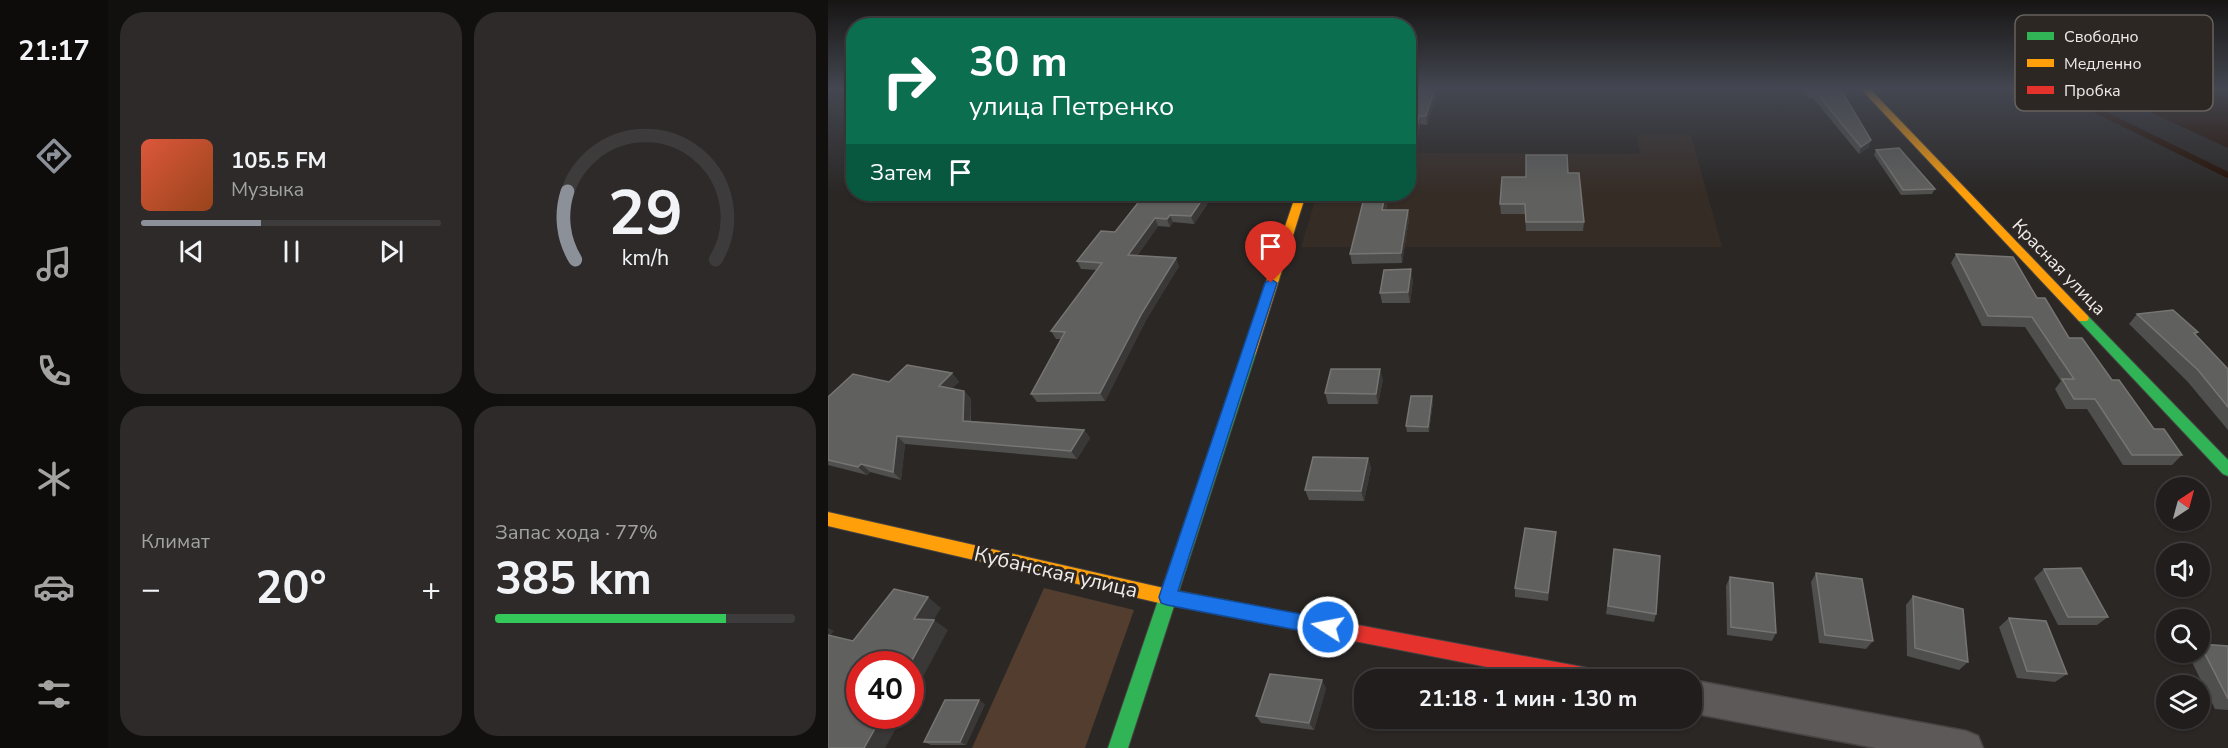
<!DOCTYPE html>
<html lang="ru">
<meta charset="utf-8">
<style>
:root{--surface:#201d1c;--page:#2d2a29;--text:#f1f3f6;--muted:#a2a2a3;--line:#3d3b3b;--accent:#8c9099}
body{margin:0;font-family:"Nunito Sans",sans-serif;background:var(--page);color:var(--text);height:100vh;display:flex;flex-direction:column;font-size:22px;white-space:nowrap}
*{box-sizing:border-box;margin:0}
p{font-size:20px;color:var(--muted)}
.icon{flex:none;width:33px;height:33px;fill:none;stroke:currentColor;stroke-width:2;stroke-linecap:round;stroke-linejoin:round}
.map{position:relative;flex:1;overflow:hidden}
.panel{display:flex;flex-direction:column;gap:12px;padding:12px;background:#12100f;width:720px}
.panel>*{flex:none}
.banner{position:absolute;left:18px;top:18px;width:570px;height:183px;border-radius:24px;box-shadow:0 2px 4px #0004,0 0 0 2px var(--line);background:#0b6e4f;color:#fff;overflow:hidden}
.needle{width:39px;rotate:36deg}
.buttons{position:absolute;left:1328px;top:477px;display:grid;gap:12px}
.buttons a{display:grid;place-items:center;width:54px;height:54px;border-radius:50%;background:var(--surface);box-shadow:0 2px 4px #0004,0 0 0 2px var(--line);font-size:30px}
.speed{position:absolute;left:18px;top:651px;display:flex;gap:12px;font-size:30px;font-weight:700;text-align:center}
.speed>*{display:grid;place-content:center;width:78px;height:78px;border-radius:50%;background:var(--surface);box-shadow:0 2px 4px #0004,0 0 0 2px var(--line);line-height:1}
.speed .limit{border:9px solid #d22;background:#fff;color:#111}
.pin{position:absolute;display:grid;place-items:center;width:51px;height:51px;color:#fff;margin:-62px -26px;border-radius:50% 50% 50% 0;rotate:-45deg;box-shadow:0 0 6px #0007}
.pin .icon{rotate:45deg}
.me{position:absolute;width:66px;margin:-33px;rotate:281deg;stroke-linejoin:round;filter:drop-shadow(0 0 4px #0008)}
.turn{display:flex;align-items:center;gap:21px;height:126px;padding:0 24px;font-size:27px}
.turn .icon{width:78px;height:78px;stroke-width:2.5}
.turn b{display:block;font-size:42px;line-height:51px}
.then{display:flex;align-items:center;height:57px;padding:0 24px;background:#0003;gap:12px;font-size:22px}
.big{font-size:45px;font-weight:700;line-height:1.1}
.panel .widget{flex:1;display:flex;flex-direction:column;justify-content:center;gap:9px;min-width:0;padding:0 21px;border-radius:24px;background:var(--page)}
.panel .dial{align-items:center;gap:0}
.dial svg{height:156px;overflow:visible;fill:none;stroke:var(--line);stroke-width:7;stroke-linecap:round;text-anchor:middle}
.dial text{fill:var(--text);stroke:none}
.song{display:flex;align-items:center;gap:18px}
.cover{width:72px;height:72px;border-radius:9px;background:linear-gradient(135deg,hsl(10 70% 55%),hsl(20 70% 35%))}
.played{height:6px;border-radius:3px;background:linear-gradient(90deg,var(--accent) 40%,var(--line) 40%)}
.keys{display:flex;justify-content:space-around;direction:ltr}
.heat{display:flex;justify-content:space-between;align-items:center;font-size:33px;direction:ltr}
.charge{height:9px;border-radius:4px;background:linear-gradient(90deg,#34c759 77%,var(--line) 0)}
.panel .tiles{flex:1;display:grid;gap:12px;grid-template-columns:repeat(2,1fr)}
.trip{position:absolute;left:526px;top:669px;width:348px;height:60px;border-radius:24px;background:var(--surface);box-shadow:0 2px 4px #0004,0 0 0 2px var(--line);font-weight:700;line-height:60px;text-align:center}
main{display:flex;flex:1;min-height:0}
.menu{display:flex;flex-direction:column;width:108px;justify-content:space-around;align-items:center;background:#0d0c0b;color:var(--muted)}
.menu .icon{width:42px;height:42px}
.menu .current{color:var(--accent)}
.menu b{font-size:27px;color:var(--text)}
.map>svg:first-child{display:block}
.built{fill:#362c26}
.green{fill:#533d2f}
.water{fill:#261003}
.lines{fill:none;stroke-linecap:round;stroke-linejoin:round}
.stream{stroke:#261003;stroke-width:6}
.street-casing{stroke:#474443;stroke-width:3}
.fast-casing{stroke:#474443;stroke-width:2}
.slow-casing{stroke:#474443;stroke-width:2}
.jam-casing{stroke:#474443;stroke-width:2}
.street{fill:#5c5958;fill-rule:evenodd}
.fast{fill:#30b455;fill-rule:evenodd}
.slow{fill:#ff9f0a;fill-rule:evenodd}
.jam{fill:#e5322d;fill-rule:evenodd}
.wall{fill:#4f4f4d}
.shaded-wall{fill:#393836}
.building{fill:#60605e;stroke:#767573;stroke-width:1.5}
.route{fill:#1a73e8;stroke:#114b97;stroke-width:1.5}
.labels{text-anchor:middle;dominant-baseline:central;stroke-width:6;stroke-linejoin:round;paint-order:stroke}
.street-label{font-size:18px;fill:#eeebe9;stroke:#2c2723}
.near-street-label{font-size:21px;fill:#eeebe9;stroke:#2c2723}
.key{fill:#2c2723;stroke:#66625e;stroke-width:1.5}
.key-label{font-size:16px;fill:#eeebe9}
</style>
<main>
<nav class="menu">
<b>21:17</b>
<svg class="icon current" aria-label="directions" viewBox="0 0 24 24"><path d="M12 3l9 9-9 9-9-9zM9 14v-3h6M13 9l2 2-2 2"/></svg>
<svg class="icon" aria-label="music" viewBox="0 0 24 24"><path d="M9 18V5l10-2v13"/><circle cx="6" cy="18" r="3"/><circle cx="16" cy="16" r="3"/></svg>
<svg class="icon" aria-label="phone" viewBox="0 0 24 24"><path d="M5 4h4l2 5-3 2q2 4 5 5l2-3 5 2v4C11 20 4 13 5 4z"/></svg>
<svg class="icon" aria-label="climate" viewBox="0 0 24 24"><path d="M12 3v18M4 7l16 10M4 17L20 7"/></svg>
<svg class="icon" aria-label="car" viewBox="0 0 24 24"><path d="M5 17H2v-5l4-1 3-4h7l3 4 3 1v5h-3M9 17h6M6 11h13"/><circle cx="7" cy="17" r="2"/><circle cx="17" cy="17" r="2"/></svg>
<svg class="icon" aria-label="filters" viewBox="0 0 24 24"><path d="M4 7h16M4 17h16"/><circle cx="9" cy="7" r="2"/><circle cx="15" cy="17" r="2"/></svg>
</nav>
<section class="panel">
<div class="tiles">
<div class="widget">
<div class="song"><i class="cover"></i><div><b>105.5 FM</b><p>Музыка</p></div></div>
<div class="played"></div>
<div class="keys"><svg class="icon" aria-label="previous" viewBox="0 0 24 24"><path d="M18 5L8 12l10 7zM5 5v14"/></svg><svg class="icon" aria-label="pause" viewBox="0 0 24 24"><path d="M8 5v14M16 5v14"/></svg><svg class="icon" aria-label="next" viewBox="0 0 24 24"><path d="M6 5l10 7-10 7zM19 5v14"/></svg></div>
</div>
<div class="widget dial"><svg viewBox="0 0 100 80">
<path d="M14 69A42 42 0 1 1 86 69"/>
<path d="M14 69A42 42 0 0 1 10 34" stroke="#8c9099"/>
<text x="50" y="56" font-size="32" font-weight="700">29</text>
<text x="50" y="72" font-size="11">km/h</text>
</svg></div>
<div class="widget"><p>Климат</p>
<div class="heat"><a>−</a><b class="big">20°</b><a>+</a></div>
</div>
<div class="widget"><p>Запас хода · 77%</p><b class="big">385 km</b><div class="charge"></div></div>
</div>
</section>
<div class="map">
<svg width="1400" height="748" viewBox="0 0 1400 748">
<rect width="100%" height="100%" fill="#2a2725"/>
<!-- built -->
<polygon class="built" points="809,135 863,135 894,247 473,247 489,194 580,194 581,153 812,154"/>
<!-- green -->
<polygon class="green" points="216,588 306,610 257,748 144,748"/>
<!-- water -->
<polygon class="water" points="1270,88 1400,88 1400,148"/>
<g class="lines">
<!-- stream -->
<polyline class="stream" points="1223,88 1400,175"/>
<!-- street casing -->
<g class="street-casing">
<polygon id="street" points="864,680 1138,731 1150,736 1155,748 1048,748 864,713"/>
</g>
<!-- fast casing -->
<g class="fast-casing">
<g id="fast">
<polygon points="1255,314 1259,315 1400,460 1400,476 1395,474 1251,321 1249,318"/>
<polygon points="421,348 428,353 300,748 280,748 414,353"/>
</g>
</g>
<!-- slow casing -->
<g class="slow-casing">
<g id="slow">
<polygon points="1032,88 1041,88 1259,315 1261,318 1259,321 1251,321"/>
<polygon points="468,194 478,194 428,353 426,356 416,356 414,353"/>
<polygon points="0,512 340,589 444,609 450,611 453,617 450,623 444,625 340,605 0,526"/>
</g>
</g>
<!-- jam casing -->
<g class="jam-casing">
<polygon id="jam" points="444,609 776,671 783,673 785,680 726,680 444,625 438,623 435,617 438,611"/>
</g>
<!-- street -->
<use href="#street" class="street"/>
<!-- fast -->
<use href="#fast" class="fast"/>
<!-- slow -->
<use href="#slow" class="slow"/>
<!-- jam -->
<use href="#jam" class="jam"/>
</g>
<!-- wall -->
<g class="wall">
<polygon points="580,88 608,96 599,125 592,124 588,149 580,149"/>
<polygon points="975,88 1012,88 1041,147 1031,154 985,98 981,98"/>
<polygon points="1048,150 1107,189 1104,194 1073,195 1046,155"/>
<polygon points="740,173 756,222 755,231 698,231 697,214 673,214 672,204 698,177"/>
<polygon points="317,194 386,194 366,224 345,222 342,227 330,226 309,256 351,266 318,320 277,401 209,402 203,394 234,339 228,339 223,331 269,270 253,269 249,261 287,232"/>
<polygon points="561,194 558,210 580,210 581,219 574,263 524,264 522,254"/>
<polygon points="1128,254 1209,298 1241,338 1284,380 1326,429 1354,455 1344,465 1295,465 1259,409 1238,409 1227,389 1233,381 1197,327 1154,326 1123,263"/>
<polygon points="585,280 582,303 554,303 552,293"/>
<polygon points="1309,314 1370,332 1367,335 1400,369 1400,430 1359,381 1301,324"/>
<polygon points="124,373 131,382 124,388 136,391 143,399 143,421 256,430 262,438 249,459 77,444 73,480 42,472 39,475 0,465 0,397 61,382"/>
<polygon points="555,379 550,404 500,404 497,393"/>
<polygon points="605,402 601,432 579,432 578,426"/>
<polygon points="540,458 543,468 536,501 481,500 477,490"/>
<polygon points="728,532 720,601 687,597 687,588"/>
<polygon points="786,549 828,614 826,622 778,614"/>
<polygon points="1216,569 1280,617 1269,625 1230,625 1206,578"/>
<polygon points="988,573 1045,641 1038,649 991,643 983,582"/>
<polygon points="902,577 948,633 944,641 899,635 898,586"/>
<polygon points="1085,596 1140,662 1131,670 1079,656 1078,605"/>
<polygon points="1181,618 1239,674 1227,682 1189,678 1171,627"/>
<polygon points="1371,644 1400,646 1400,710 1387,709 1359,652 1371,652"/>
<polygon points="498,688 486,730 433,723 428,716"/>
<polygon points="157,704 138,745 103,745 96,742"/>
<polygon points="577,718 614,718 609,730"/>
</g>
<!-- shaded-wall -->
<g class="shaded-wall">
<polygon points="607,88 609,88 608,96 599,125 598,116"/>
<polygon points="591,116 592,124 588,149 587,140"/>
<polygon points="1043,140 1041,147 1031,154 1033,147"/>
<polygon points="378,194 386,194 366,224 363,216"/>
<polygon points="557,194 561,194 556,219 554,210"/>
<polygon points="580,210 581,219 574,263 573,253"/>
<polygon points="342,215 345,222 342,227 339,219"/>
<polygon points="327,218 330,226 304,263 300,255"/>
<polygon points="348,258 351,266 318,320 277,401 272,393 314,313"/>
<polygon points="583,269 585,280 582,303 580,292"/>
<polygon points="552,369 555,379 550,404 548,394"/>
<polygon points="124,373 131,382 118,394 111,386"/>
<polygon points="136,391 143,399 142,429 135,421"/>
<polygon points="604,396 605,402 601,432 600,427"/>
<polygon points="256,430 262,438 249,459 243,451"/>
<polygon points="69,436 77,444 73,480 65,472"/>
<polygon points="540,458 543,468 536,501 533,491"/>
<polygon points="33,464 42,472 39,475 30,467"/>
<polygon points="728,532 728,541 720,601 720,593"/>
<polygon points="100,597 113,608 100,629 86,619"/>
<polygon points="106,620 120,630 82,701 82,664"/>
<polygon points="0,628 6,631 0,638"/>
<polygon points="494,680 498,688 486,730 481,723"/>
<polygon points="151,700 157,704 138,745 132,742"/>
<polygon points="54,716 75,716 57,748 36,748"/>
<polygon points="609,718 614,718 609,730 608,723"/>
</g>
<!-- building -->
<g class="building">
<polygon points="580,88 607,88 598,116 591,116 587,140 580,140"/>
<polygon points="981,88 1012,88 1043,140 1033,147 987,91 983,91"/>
<polygon points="1071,148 1107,189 1075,190 1048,150"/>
<polygon points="698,155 739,155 740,173 751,173 756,222 698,222 697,204 672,204 674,177 698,177"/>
<polygon points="317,194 378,194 363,216 342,215 339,219 327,218 300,255 348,258 314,313 272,393 203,394 237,332 223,331 274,263 249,261 273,231 287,232"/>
<polygon points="537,194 557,194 554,210 580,210 573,253 522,254"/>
<polygon points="1128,254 1185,257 1209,298 1217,298 1241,338 1254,338 1284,380 1291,380 1326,429 1336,429 1354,455 1304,455 1267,399 1246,399 1234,379 1246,379 1204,317 1160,316"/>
<polygon points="583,269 580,292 552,293 556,270"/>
<polygon points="1345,310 1370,332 1366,333 1400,369 1400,407 1370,370 1309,314"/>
<polygon points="79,365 124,373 111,386 136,391 135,421 256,430 243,451 69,436 65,472 33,464 30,467 0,460 0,397 25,374 61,382"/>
<polygon points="503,369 552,369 548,394 497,393"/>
<polygon points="583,396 604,396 600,427 578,426"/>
<polygon points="485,457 540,458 533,491 477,490"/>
<polygon points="697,528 728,532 720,593 687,588"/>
<polygon points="786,549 832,556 828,614 780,606"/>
<polygon points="1253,568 1280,617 1240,617 1216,569"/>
<polygon points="988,573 1034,579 1045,641 997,635"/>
<polygon points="902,577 945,583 948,633 903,627"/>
<polygon points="66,589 100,597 86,619 106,620 82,664 32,664 32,716 54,716 36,748 0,748 0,635 25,641"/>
<polygon points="1085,596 1135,609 1140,662 1087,648"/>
<polygon points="1181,618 1218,621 1239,674 1199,671"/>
<polygon points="1372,644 1400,646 1400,699"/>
<polygon points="442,674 494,680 481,723 428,716"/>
<polygon points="117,700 151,700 132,742 96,742"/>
<polygon points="595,718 609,718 608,723"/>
</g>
<!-- sky -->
<linearGradient id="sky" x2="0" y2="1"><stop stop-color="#171514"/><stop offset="0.46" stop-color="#444751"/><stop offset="1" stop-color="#444751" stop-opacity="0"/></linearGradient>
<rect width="1400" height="193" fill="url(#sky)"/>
<!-- route -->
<polygon class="route" points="443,279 449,283 350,591 500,619 507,621 509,627 507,634 500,636 339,605 333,603 331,597 437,283"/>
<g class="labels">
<!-- street labels -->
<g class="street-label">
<text transform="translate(1231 267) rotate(46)">Красная улица</text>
</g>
<!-- near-street labels -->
<g class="near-street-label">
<text transform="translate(228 572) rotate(13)">Кубанская улица</text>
</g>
</g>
<!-- legend -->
<rect x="1187" y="15" width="198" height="96" rx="9" class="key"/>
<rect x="1199" y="32" width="27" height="8" fill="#30b455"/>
<rect x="1199" y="59" width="27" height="8" fill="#ff9f0a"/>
<rect x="1199" y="86" width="27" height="8" fill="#e5322d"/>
<g class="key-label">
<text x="1236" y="42">Свободно</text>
<text x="1236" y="69">Медленно</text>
<text x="1236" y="96">Пробка</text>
</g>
</svg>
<div class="buttons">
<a><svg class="needle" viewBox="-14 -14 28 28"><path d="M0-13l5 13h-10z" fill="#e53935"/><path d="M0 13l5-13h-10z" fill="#a2a2a3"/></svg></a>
<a><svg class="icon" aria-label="sound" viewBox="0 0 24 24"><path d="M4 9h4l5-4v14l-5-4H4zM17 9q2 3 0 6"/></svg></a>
<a><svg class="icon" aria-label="search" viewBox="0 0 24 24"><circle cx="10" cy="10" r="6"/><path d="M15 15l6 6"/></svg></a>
<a><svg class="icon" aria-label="layers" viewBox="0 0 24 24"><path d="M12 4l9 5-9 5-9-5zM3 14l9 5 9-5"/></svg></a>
</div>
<div class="speed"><div class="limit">40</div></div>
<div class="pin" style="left:443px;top:283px;background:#d93025"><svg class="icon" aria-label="arrive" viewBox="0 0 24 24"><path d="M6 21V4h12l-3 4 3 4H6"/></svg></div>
<svg class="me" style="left:500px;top:627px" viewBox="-20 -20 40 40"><circle r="17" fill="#1a73e8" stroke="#fff" stroke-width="3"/><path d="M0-11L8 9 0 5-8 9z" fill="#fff"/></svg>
<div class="trip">21:18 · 1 мин · 130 m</div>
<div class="banner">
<div class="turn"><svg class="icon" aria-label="right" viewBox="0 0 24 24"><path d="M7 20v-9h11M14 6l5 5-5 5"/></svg><div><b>30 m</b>улица Петренко</div></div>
<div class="then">Затем<svg class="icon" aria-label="arrive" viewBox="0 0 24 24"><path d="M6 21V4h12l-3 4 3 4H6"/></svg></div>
</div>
</div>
</main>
